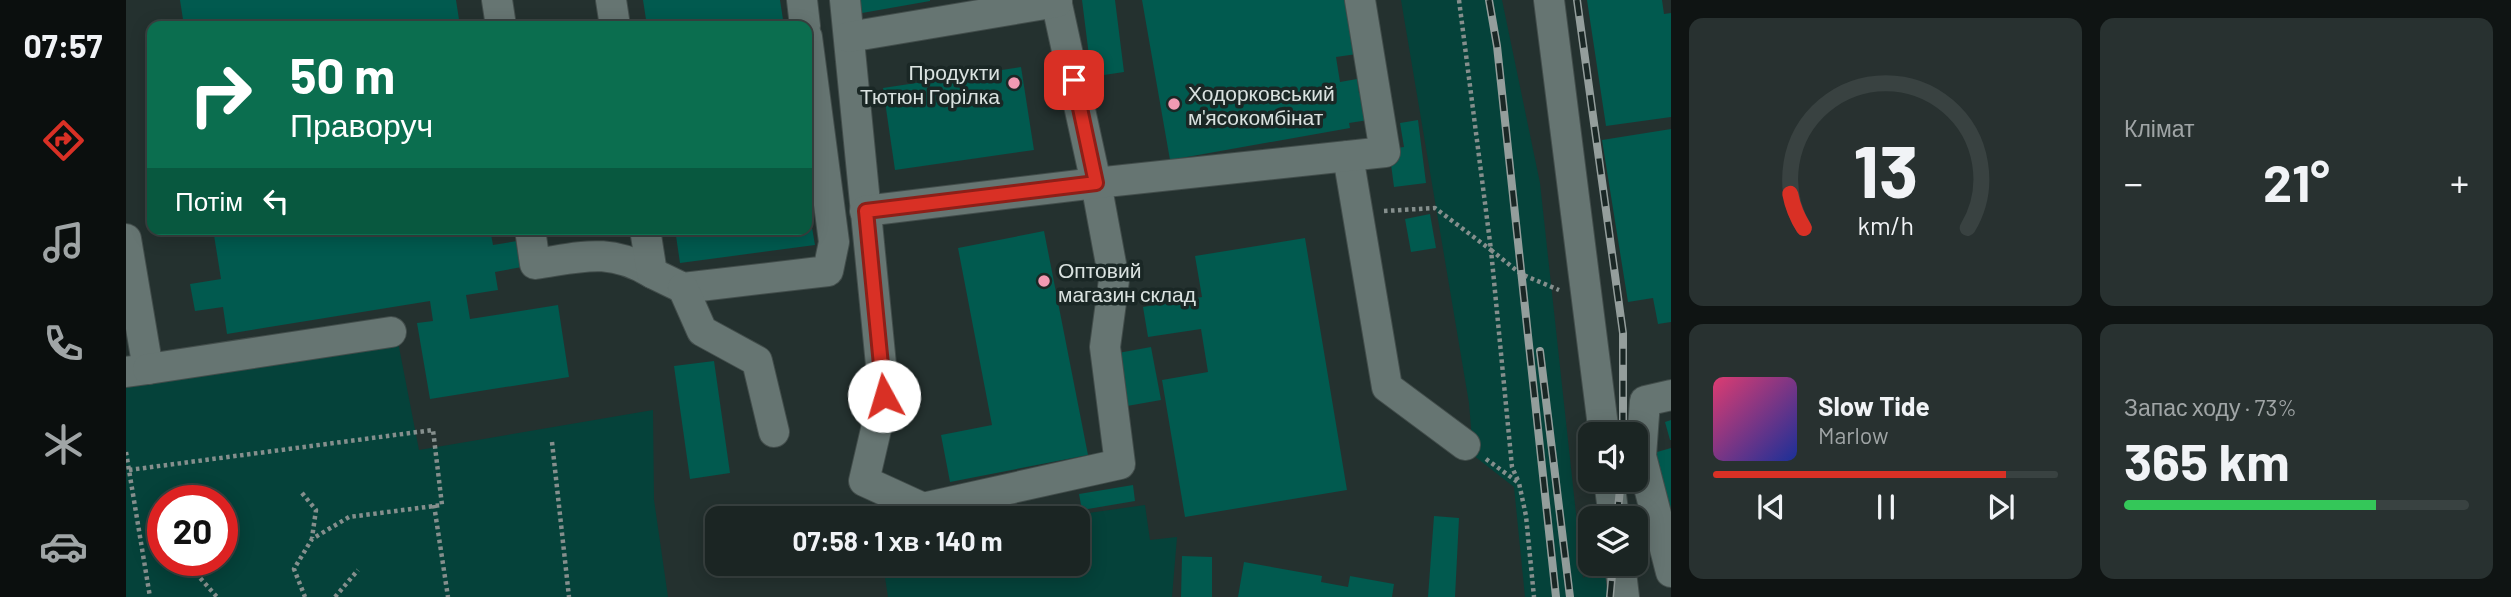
<!DOCTYPE html>
<html lang="uk">
<meta charset="utf-8">
<style>
:root{--surface:#1b2523;--page:#283130;--text:#f1f3f6;--muted:#a0a5a6;--line:#394241;--accent:#d93025}
body{margin:0;font-family:Barlow,sans-serif;background:var(--page);color:var(--text);height:100vh;display:flex;flex-direction:column;font-size:26px;white-space:nowrap}
*{box-sizing:border-box;margin:0}
p{font-size:23px;color:var(--muted)}
.icon{flex:none;width:38px;height:38px;fill:none;stroke:currentColor;stroke-width:2;stroke-linecap:round;stroke-linejoin:round}
.map{position:relative;flex:1;overflow:hidden}
.side{display:flex;flex-direction:column;gap:18px;padding:18px;background:#0f1413;width:840px}
.side>*{flex:none}
.top-card{position:absolute;left:21px;top:21px;width:665px;height:214px;border-radius:14px;box-shadow:0 4px 18px #0003,0 0 0 2px var(--line);background:#0b6e4f;color:#fff;overflow:hidden}
.fabs{position:absolute;left:1452px;top:422px;display:grid;gap:14px}
.fabs a{display:grid;place-items:center;width:70px;height:70px;border-radius:14px;background:var(--surface);box-shadow:0 4px 18px #0003,0 0 0 2px var(--line);font-size:35px}
.speed{position:absolute;left:21px;top:485px;display:flex;gap:14px;font-size:35px;font-weight:700;text-align:center}
.speed>*{display:grid;place-content:center;width:91px;height:91px;border-radius:50%;background:var(--surface);box-shadow:0 4px 18px #0003,0 0 0 2px var(--line);line-height:1}
.speed .limit{border:10px solid #d22;background:#fff;color:#111}
.pin{position:absolute;display:grid;place-items:center;width:60px;height:60px;color:#fff;margin:-30px;border-radius:14px;box-shadow:0 4px 10px #0006}
.me{position:absolute;width:77px;margin:-38px;rotate:354deg;stroke-linejoin:round;filter:drop-shadow(0 0 5px #0008)}
.turn{display:flex;align-items:center;gap:24px;height:147px;padding:0 28px;font-size:32px}
.turn .icon{width:91px;height:91px;stroke-width:2.5}
.turn b{display:block;font-size:49px;line-height:60px}
.then{display:flex;align-items:center;height:66px;padding:0 28px;background:#0003;gap:14px;font-size:26px}
.big{font-size:52px;font-weight:700;line-height:1.1}
.side .widget{flex:1;display:flex;flex-direction:column;justify-content:center;gap:10px;min-width:0;padding:0 24px;border-radius:14px;background:var(--page)}
.side .dial{align-items:center;gap:0}
.dial svg{height:182px;overflow:visible;fill:none;stroke:var(--line);stroke-width:7;stroke-linecap:round;text-anchor:middle}
.dial text{fill:var(--text);stroke:none}
.song{display:flex;align-items:center;gap:21px}
.cover{width:84px;height:84px;border-radius:10px;background:linear-gradient(135deg,hsl(340 70% 55%),hsl(230 70% 35%))}
.played{height:7px;border-radius:4px;background:linear-gradient(90deg,var(--accent) 85%,var(--line) 85%)}
.keys{display:flex;justify-content:space-around;direction:ltr}
.heat{display:flex;justify-content:space-between;align-items:center;font-size:38px;direction:ltr}
.charge{height:10px;border-radius:5px;background:linear-gradient(90deg,#34c759 73%,var(--line) 0)}
.side .tiles{flex:1;display:grid;gap:18px;grid-template-columns:repeat(2,1fr)}
.trip{position:absolute;left:579px;top:506px;width:385px;height:70px;border-radius:14px;background:var(--surface);box-shadow:0 4px 18px #0003,0 0 0 2px var(--line);font-weight:700;line-height:70px;text-align:center}
main{display:flex;flex:1;min-height:0}
.dock{display:flex;flex-direction:column;width:126px;justify-content:space-around;align-items:center;background:#0b0f0e;color:var(--muted)}
.dock .icon{width:49px;height:49px}
.dock .current{color:var(--accent)}
.dock b{font-size:32px;color:var(--text)}
.map>svg:first-child{display:block}
.green{fill:#05423a;fill-rule:evenodd}
.building{fill:#015a4f}
.lines{fill:none;stroke-linecap:round;stroke-linejoin:round}
.minor-casing{stroke:#424d4b;stroke-width:32}
.path{stroke:#858f8d;stroke-width:4.5;stroke-dasharray:3.5 3.5;stroke-linecap:butt}
.minor{stroke:#667572;stroke-width:30}
.rail-casing{stroke:#949e9c;stroke-width:8}
.rail{stroke:#1a2725;stroke-width:5;stroke-dasharray:16;stroke-linecap:butt}
.route-casing{stroke:#8d1f18;stroke-width:18}
.route{stroke:#d93025;stroke-width:12}
.poi-dot{fill:#f19ab3;stroke:#1a2725;stroke-width:2.5}
.labels{text-anchor:middle;dominant-baseline:central;stroke-width:7;stroke-linejoin:round;paint-order:stroke}
.poi-label{font-size:21px;fill:#dae2e0;stroke:#1a2725;text-anchor:start}
</style>
<main>
<nav class="dock">
<b>07:57</b>
<svg class="icon current" aria-label="directions" viewBox="0 0 24 24"><path d="M12 3l9 9-9 9-9-9zM9 14v-3h6M13 9l2 2-2 2"/></svg>
<svg class="icon" aria-label="music" viewBox="0 0 24 24"><path d="M9 18V5l10-2v13"/><circle cx="6" cy="18" r="3"/><circle cx="16" cy="16" r="3"/></svg>
<svg class="icon" aria-label="phone" viewBox="0 0 24 24"><path d="M5 4h4l2 5-3 2q2 4 5 5l2-3 5 2v4C11 20 4 13 5 4z"/></svg>
<svg class="icon" aria-label="climate" viewBox="0 0 24 24"><path d="M12 3v18M4 7l16 10M4 17L20 7"/></svg>
<svg class="icon" aria-label="car" viewBox="0 0 24 24"><path d="M5 17H2v-5l4-1 3-4h7l3 4 3 1v5h-3M9 17h6M6 11h13"/><circle cx="7" cy="17" r="2"/><circle cx="17" cy="17" r="2"/></svg>
</nav>
<div class="map">
<svg width="1545" height="597" viewBox="0 0 1545 597">
<rect width="100%" height="100%" fill="#24312f"/>
<!-- green -->
<g class="green">
<polygon points="1275,0 1376,0 1414,183 1457,578 1467,572 1484,576 1488,597 1399,597 1388,487 1338,448 1346,440 1343,403"/>
<path d="M272 342 293 450 527 410 528 500 542 597H0V383ZM37 500H96V560H37Z"/>
<polygon points="1019,505 1024,540 1051,537 1046,597 762,597 757,564 952,564 952,518 927,518"/>
</g>
<!-- building -->
<g class="building">
<polygon points="54,0 330,0 334,26 58,26"/>
<polygon points="517,0 654,0 658,26 521,26"/>
<polygon points="734,0 804,0 804,1 736,13"/>
<polygon points="956,0 989,0 998,72 978,75 977,63 964,64"/>
<polygon points="1016,0 1222,0 1231,54 1210,57 1214,82 1231,79 1233,93 1244,92 1249,119 1223,123 1224,128 1044,160"/>
<polygon points="1461,0 1536,0 1538,14 1545,13 1545,117 1480,126"/>
<polygon points="895,67 908,150 769,170 757,88"/>
<polygon points="1292,120 1300,183 1268,187 1263,149 1278,147 1274,123"/>
<polygon points="1545,129 1545,322 1532,324 1527,298 1502,302 1476,140"/>
<polygon points="681,199 689,245 554,263 549,229 681,229"/>
<polygon points="1304,214 1310,248 1285,252 1279,219"/>
<polygon points="87,229 364,229 367,245 391,241 396,267 369,272 372,290 340,295 344,319 432,305 443,377 304,399 291,323 307,321 304,301 101,334 97,307 69,311 64,284 95,279"/>
<polygon points="918,231 962,455 824,482 815,435 866,425 832,248"/>
<polygon points="1179,238 1221,490 1059,517 1036,380 1082,372 1075,329 1022,337 1017,307 1076,297 1069,256"/>
<polygon points="1025,347 1035,400 1001,406 992,353"/>
<polygon points="588,361 604,473 564,479 548,366"/>
<polygon points="1545,420 1545,440 1544,440 1539,422"/>
<polygon points="1545,448 1545,521 1524,454"/>
<polygon points="1007,485 1009,501 956,510 953,494"/>
<polygon points="1308,516 1333,518 1329,597 1302,597"/>
<polygon points="1056,556 1086,557 1086,597 1055,597"/>
<polygon points="1118,562 1196,576 1195,582 1222,587 1224,576 1268,584 1266,597 1112,597"/>
</g>
<g class="lines">
<!-- minor casing -->
<g class="minor-casing">
<g id="minor">
<polyline points="371,0 375,26"/>
<polyline points="485,0 489,26"/>
<polyline points="676,0 679,26"/>
<polyline points="719,0 758,395 738,481 797,508 994,464 979,347 988,280 970,183 930,0"/>
<polyline points="1423,0 1478,434"/>
<polyline points="723,37 931,2"/>
<polyline points="1222,156 1261,387 1339,445"/>
<polyline points="739,211 970,183 1259,152 1234,0"/>
<path d="M404 229 409 264C456 257 483 247 526 273"/>
<polyline points="519,229 526,273 557,288 702,271 708,242 681,37"/>
<polyline points="0,239 22,369 0,372"/>
<polyline points="557,288 576,331 631,361 648,432"/>
<polyline points="22,369 265,332"/>
<polyline points="1545,395 1519,401 1515,456 1545,572"/>
<polyline points="1483,480 1488,518"/>
<polyline points="1494,564 1498,597"/>
</g>
</g>
<!-- path -->
<g class="path">
<polyline points="1333,0 1365,250 1395,274 1433,290"/>
<polyline points="1258,211 1309,208 1365,250 1386,467 1393,483"/>
<polyline points="426,442 443,597"/>
<polyline points="0,452 24,597"/>
<polyline points="1360,459 1393,483 1400,516 1408,597"/>
<polyline points="3,470 307,430 316,505 223,517 186,539 168,569 179,597"/>
<polyline points="176,493 190,510 186,538"/>
<polyline points="308,505 322,597"/>
<polyline points="67,560 67,570 91,597"/>
<polyline points="209,597 232,570"/>
</g>
<!-- minor -->
<use href="#minor" class="minor"/>
<!-- rail casing -->
<g class="rail-casing">
<g id="rail">
<polyline points="1363,0 1371,46 1430,597"/>
<polyline points="1451,0 1497,333 1497,434"/>
<polyline points="1414,351 1444,597"/>
<polyline points="1491,518 1495,480"/>
<polyline points="1484,597 1487,564"/>
</g>
</g>
<!-- rail -->
<use href="#rail" class="rail"/>
</g>
<g class="lines">
<!-- route casing -->
<g class="route-casing">
<polyline id="route" points="758,396 740,211 970,183 948,80"/>
</g>
<!-- route -->
<use href="#route" class="route"/>
</g>
<!-- markers -->
<g class="poi-dot">
<circle cx="888" cy="83" r="7"/>
<circle cx="1048" cy="104" r="7"/>
<circle cx="918" cy="281" r="7"/>
</g>
<g class="labels">
<!-- poi labels -->
<g class="poi-label">
<text x="874" y="71" text-anchor="end">Продукти<tspan x="874" dy="24">Тютюн Горілка</tspan></text>
<text x="1062" y="92">Ходорковський<tspan x="1062" dy="24">м'ясокомбінат</tspan></text>
<text x="932" y="269">Оптовий<tspan x="932" dy="24">магазин склад</tspan></text>
</g>
</g>
</svg>
<div class="fabs">
<a><svg class="icon" aria-label="sound" viewBox="0 0 24 24"><path d="M4 9h4l5-4v14l-5-4H4zM17 9q2 3 0 6"/></svg></a>
<a><svg class="icon" aria-label="layers" viewBox="0 0 24 24"><path d="M12 4l9 5-9 5-9-5zM3 14l9 5 9-5"/></svg></a>
</div>
<div class="speed"><div class="limit">20</div></div>
<div class="pin" style="left:948px;top:80px;background:#d93025"><svg class="icon" aria-label="arrive" viewBox="0 0 24 24"><path d="M6 21V4h12l-3 4 3 4H6"/></svg></div>
<svg class="me" style="left:758px;top:396px" viewBox="-20 -20 40 40"><circle r="19" fill="#fff"/><path d="M0-13L10 11 0 6-10 11z" fill="#d93025"/></svg>
<div class="trip">07:58 · 1 хв · 140 m</div>
<div class="top-card">
<div class="turn"><svg class="icon" aria-label="right" viewBox="0 0 24 24"><path d="M7 20v-9h11M14 6l5 5-5 5"/></svg><div><b>50 m</b>Праворуч</div></div>
<div class="then">Потім<svg class="icon" aria-label="left" viewBox="0 0 24 24"><path d="M17 20v-9H6M10 6l-5 5 5 5"/></svg></div>
</div>
</div>
<section class="side">
<div class="tiles">
<div class="widget dial"><svg viewBox="0 0 100 80">
<path d="M14 69A42 42 0 1 1 86 69"/>
<path d="M14 69A42 42 0 0 1 8 54" stroke="#d93025"/>
<text x="50" y="56" font-size="32" font-weight="700">13</text>
<text x="50" y="72" font-size="11">km/h</text>
</svg></div>
<div class="widget"><p>Клімат</p>
<div class="heat"><a>−</a><b class="big">21°</b><a>+</a></div>
</div>
<div class="widget">
<div class="song"><i class="cover"></i><div><b>Slow Tide</b><p>Marlow</p></div></div>
<div class="played"></div>
<div class="keys"><svg class="icon" aria-label="previous" viewBox="0 0 24 24"><path d="M18 5L8 12l10 7zM5 5v14"/></svg><svg class="icon" aria-label="pause" viewBox="0 0 24 24"><path d="M8 5v14M16 5v14"/></svg><svg class="icon" aria-label="next" viewBox="0 0 24 24"><path d="M6 5l10 7-10 7zM19 5v14"/></svg></div>
</div>
<div class="widget"><p>Запас ходу · 73%</p><b class="big">365 km</b><div class="charge"></div></div>
</div>
</section>
</main>
